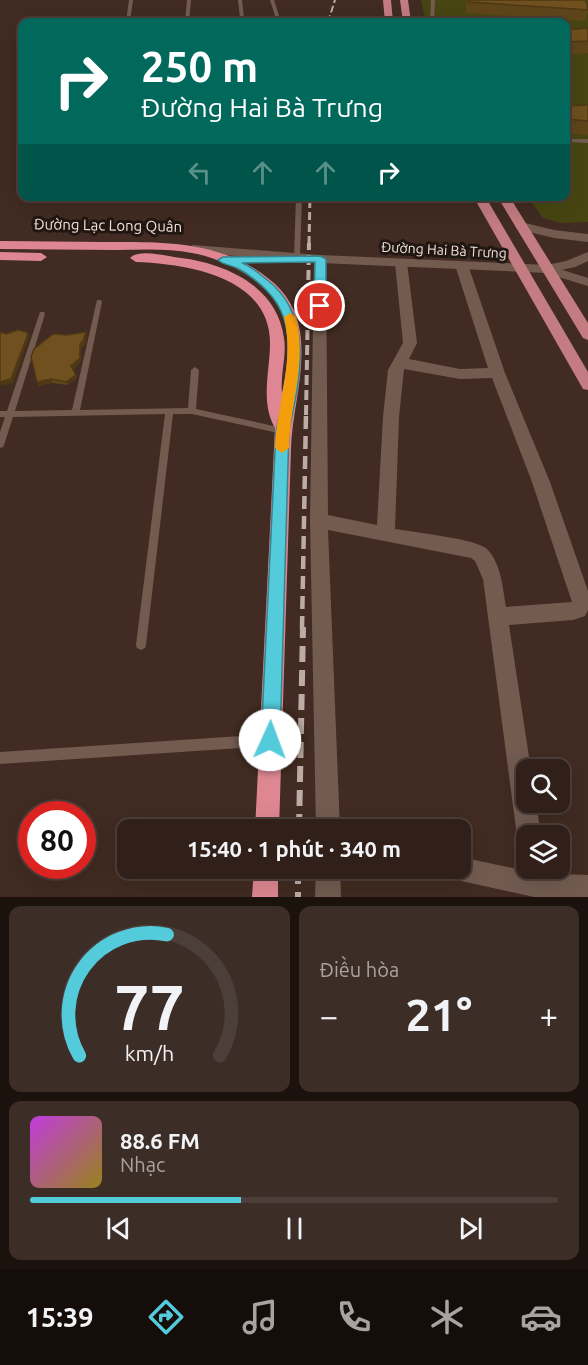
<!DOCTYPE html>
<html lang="vi">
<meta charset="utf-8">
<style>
:root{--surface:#31201a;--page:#3d2d27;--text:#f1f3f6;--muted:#a8a3a2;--line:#4c3e39;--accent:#53cbdb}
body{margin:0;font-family:Ubuntu,sans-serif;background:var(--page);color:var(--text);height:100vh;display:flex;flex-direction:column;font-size:22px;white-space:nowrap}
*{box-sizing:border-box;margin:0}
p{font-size:20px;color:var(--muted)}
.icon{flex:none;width:33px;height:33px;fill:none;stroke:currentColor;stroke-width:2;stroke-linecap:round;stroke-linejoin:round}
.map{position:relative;height:897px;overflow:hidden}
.panel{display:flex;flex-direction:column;gap:9px;padding:9px;background:#1b120e;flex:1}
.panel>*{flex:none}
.banner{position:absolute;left:18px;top:18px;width:552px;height:183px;border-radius:12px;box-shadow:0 6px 24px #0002,0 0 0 2px var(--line);background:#00695c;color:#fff;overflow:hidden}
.tools{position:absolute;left:516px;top:759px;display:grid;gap:12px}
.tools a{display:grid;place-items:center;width:54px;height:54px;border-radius:12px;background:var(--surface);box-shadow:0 6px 24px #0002,0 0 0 2px var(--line);font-size:30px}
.speed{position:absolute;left:18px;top:801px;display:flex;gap:12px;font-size:30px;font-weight:700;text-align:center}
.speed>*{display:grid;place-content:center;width:78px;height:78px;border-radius:50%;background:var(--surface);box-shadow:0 6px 24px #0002,0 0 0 2px var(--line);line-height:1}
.speed .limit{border:9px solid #d22;background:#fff;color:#111}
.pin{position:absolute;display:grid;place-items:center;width:51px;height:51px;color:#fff;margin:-26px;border:3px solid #fff;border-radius:50%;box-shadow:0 2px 6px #0007}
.me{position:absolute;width:66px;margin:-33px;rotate:2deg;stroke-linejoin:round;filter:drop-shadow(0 0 4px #0008)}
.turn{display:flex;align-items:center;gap:21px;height:126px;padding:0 24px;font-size:27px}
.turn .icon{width:78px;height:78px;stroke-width:2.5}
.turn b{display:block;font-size:42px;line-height:51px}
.lanes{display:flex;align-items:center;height:57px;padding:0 24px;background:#0003;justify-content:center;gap:30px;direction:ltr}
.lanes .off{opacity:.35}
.big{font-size:45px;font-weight:700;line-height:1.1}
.panel .card{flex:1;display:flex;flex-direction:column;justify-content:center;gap:9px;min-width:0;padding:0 21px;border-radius:12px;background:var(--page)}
.panel .dial{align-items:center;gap:0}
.dial svg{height:156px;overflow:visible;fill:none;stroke:var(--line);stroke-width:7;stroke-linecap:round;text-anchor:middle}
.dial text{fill:var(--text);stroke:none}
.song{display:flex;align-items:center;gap:18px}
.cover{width:72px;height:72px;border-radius:9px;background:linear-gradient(135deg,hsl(290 70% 55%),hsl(50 70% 35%))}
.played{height:6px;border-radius:3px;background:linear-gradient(90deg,var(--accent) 40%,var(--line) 40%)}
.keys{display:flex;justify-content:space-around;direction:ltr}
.heat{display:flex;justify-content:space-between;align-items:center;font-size:33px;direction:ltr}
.panel .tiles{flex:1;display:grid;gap:9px;grid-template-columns:1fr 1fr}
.card:last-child{grid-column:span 2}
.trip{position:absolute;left:117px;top:819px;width:354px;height:60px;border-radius:12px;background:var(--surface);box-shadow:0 6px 24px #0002,0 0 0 2px var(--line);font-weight:700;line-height:60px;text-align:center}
.menu{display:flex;height:96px;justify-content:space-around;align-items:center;background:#140d0a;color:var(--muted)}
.menu .icon{width:42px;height:42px}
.menu .active{color:var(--accent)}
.menu b{font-size:27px;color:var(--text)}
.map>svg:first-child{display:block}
.green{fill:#474612}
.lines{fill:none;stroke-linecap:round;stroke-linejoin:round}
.service{fill:#735b50;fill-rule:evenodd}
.minor{fill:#735b50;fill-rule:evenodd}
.tertiary{fill:#735b50;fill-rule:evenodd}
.primary{fill:#c37c81;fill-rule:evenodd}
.trunk{fill:#de8792;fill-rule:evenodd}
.rail-far4{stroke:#bdaca5;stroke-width:2;stroke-dasharray:7 3;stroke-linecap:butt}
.rail-far3{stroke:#bdaca5;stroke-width:3;stroke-dasharray:8 4;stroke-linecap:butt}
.rail-far2{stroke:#bdaca5;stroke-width:4;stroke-dasharray:10 5;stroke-linecap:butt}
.rail-far1{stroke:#bdaca5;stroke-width:4.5;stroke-dasharray:13 7;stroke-linecap:butt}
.rail{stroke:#bdaca5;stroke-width:6;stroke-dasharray:16 8;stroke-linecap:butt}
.wall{fill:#5f451a}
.shaded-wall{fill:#4e3815}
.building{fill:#6f501e;stroke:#4e3815;stroke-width:1.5}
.route{fill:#53cbdb;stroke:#36848e;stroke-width:1.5}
.slow{fill:#f59e0b}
.labels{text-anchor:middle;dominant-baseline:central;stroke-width:6;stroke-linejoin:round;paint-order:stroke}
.far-street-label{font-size:14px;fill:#efe0da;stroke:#211712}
.street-label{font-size:15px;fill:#efe0da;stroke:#211712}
</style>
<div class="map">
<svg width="588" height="897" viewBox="0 0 588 897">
<rect width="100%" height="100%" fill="#412b22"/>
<!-- green -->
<polygon class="green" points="421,0 588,0 588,222 561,223 543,218 528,197 566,196 566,22 426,22"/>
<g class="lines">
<!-- service -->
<g class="service">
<polygon points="129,0 133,0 130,22 126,22"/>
<polygon points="187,0 191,0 189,22 185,22"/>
<polygon points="238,0 242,0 244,18 242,19 240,18"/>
<polygon points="270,0 274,0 281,22 277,22"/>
<polygon points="431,0 435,0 434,21 489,21 491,22 387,22 389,21 430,21"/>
<polygon points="588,139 588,143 566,142 566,139"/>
<polygon points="296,196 302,196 300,258 297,260 294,258"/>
<polygon points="97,300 101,300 102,302 80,410 188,408 191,370 195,367 199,370 196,409 283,428 287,431 283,434 192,414 173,414 146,645 145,648 141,650 137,648 136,645 165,414 13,417 4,445 3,447 0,448 0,432 5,417 0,417 0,411 7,411 40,312 44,312 45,314 15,411 72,410"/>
<polygon points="270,734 274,736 276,740 274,744 270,746 0,764 0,752"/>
</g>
<!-- minor -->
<g class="minor">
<path d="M320 255 326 259 328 515 377 525 383 417 388 370 403 343 395 263 396 260H406L407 263 417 343 409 359 460 369 488 368 455 265 457 262H467L505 373 550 482 588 591V610L585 616 573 620 509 625 531 770H526V802H536L541 836H526V847L521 844 517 836 483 579 475 561 471 558 328 530 340 830H316L310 520 314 259ZM404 369 460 379 492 378 532 482 572 602 506 607C503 589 501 563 487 549 477 539 413 532 395 529L399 417Z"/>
<polygon points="547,265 588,278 588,286 542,272 540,269 542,266"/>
<polygon points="460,857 536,873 588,875 588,897 534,897 443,877 440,868 460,868"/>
<polygon points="316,868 340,868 341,897 315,897"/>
</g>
<!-- tertiary -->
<g class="tertiary">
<polygon points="521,222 554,230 588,234 588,242 554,238 517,229 515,226"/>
<polygon points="193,245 320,255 547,265 566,261 588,252 588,261 575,267 547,273 320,263 189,252 187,249"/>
</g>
<!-- primary -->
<g class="primary">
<polygon points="383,0 391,0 393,22 385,22"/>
<polygon points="400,0 408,0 411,22 403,22"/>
<polygon points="473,196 485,196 588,372 588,390 583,389"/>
<polygon points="497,196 509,196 588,323 588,340 583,338"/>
</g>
<!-- trunk -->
<g class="trunk">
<path d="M0 241C35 241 70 242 104 242 162 242 221 240 269 279 286 292 297 310 300 332 306 372 292 410 291 449 287 576 283 703 279 830H255L275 428C260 402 270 371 270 343 270 276 186 264 136 262L130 258C138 249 162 255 174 257 222 262 277 284 284 338 287 356 280 375 282 393 287 369 291 340 283 316 271 282 226 259 192 253 167 248 140 250 115 250 76 250 38 249 0 249Z"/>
<polygon points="0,252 41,253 47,257 41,261 0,260"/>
<polygon points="254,868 278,868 278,897 252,897"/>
</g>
<!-- rail-far4 -->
<polyline class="rail-far4" points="328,22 335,0"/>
<!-- rail-far3 -->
<polyline class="rail-far3" points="309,244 310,196"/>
<!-- rail-far2 -->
<polyline class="rail-far2" points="306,415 309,243"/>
<!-- rail-far1 -->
<polyline class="rail-far1" points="302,629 306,413"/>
<!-- rail -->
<g class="rail">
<polyline points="299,830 303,627"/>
<polyline points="298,868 298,897"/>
</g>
</g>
<!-- wall -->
<g class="wall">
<polygon points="466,0 586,0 588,11 585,21 466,13"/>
<polygon points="588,28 588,53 566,55 566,30"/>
<polygon points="588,105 588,135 566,133 566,106"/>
<polygon points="87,336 85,344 81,348 81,361 73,370 77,378 67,385 52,383 38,386"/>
</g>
<!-- shaded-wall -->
<g class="shaded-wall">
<polygon points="86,332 87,336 85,344 81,348 81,361 72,370 71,366"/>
<polygon points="28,334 29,337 13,383 1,386 0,382"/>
<polygon points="76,375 77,378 67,385 66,382"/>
<polygon points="51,379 52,383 38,386 37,382"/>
</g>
<!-- building -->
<g class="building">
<polygon points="468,0 586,0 588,10 468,2"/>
<polygon points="588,28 588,41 566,42 566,30"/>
<polygon points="588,105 588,121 566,119 566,106"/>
<polygon points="18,330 26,332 28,334 11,379 0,382 0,332 6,334"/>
<polygon points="86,332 83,341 80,344 80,358 71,366 76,375 66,382 51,379 37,382 31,357 34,349 53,334 67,335"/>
</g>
<!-- route -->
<path class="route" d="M320 256 326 259V306L320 310 314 306 315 262 242 263C251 266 258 273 266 279 315 316 300 378 289 431L280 740 277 746 270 749 264 746 261 740 276 431C285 388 303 328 268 292 261 284 248 274 239 269 232 265 223 265 218 260L223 257Z"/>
<!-- slow -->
<path class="slow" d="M290 313 296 317C307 365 290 401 289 448L282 453 275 448C277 401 295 365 284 317Z"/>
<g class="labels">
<!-- far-street labels -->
<g class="far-street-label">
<text transform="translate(444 250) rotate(3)">Đường Hai Bà Trưng</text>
</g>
<!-- street labels -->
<g class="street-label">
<text transform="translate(108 225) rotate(1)">Đường Lạc Long Quân</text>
</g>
</g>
</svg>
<div class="tools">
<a><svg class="icon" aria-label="search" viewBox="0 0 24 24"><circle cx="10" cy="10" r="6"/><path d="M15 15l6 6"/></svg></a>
<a><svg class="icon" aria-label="layers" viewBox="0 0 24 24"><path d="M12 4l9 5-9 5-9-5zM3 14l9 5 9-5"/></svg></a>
</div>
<div class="speed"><div class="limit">80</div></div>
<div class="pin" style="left:320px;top:306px;background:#d93025"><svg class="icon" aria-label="arrive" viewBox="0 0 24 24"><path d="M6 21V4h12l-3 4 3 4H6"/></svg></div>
<svg class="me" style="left:270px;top:740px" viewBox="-20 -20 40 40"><circle r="19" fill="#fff"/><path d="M0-13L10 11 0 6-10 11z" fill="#53cbdb"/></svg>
<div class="trip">15:40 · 1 phút · 340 m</div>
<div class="banner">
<div class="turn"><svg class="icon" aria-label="right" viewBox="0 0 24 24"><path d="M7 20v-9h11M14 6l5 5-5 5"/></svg><div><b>250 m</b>Đường Hai Bà Trưng</div></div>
<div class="lanes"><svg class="icon off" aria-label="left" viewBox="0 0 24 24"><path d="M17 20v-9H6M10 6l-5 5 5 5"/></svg><svg class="icon off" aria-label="ahead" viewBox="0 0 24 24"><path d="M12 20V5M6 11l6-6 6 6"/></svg><svg class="icon off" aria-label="ahead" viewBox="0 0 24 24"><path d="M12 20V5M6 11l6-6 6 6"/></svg><svg class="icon" aria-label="right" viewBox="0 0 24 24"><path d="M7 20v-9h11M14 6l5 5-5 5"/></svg></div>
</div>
</div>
<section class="panel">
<div class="tiles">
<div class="card dial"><svg viewBox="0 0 100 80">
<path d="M14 69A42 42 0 1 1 86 69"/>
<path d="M14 69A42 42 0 0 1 59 7" stroke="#53cbdb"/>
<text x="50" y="56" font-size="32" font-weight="700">77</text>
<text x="50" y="72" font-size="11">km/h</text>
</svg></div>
<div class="card"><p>Điều hòa</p>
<div class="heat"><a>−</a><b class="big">21°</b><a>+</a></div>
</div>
<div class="card">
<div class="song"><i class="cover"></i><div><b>88.6 FM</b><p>Nhạc</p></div></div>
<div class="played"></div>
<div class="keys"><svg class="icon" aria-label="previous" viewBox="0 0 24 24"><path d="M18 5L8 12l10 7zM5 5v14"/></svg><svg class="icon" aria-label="pause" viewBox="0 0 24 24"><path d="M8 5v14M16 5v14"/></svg><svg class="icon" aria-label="next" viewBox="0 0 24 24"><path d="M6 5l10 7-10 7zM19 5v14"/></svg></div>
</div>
</div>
</section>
<nav class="menu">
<b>15:39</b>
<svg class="icon active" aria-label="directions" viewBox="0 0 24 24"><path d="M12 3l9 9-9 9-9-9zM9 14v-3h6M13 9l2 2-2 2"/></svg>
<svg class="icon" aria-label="music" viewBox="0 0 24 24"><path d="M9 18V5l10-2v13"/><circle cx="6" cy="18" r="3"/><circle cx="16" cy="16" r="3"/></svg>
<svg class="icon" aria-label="phone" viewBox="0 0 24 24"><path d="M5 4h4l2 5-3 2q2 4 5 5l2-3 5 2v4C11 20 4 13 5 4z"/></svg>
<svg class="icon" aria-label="climate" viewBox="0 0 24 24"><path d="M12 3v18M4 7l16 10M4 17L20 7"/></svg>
<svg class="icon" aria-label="car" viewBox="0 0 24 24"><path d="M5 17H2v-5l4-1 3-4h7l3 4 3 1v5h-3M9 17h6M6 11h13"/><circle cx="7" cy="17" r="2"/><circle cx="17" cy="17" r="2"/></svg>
</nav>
